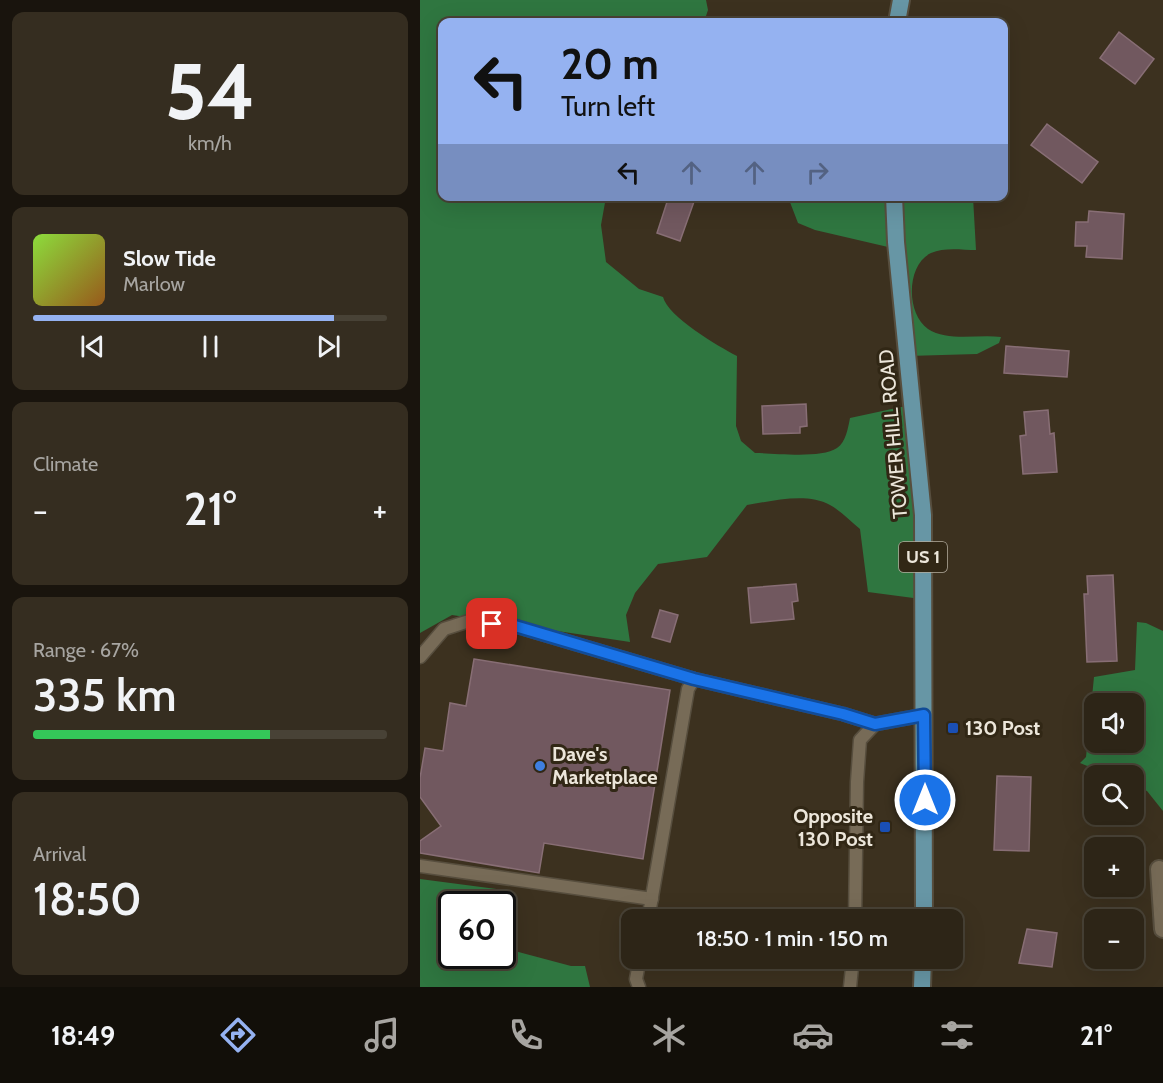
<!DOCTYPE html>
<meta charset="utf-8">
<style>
:root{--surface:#2d2517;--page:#352d20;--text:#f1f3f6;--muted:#a7a5a1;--line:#484236;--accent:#95b2f1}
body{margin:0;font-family:Cabin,sans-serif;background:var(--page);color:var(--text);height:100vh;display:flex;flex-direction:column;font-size:22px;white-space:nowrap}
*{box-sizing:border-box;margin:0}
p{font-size:20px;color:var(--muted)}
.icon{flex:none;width:33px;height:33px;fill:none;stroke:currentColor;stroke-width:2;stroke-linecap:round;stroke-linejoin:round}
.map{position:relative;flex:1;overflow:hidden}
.panel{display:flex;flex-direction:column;gap:12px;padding:12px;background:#19140d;width:420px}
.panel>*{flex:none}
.hud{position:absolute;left:18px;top:18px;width:570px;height:183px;border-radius:12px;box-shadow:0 6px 24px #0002,0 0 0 2px var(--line);background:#95b2f1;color:#111;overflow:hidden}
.buttons{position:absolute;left:664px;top:693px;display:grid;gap:12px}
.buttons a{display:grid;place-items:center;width:60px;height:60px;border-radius:12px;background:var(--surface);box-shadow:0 6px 24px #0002,0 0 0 2px var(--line);font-size:30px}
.speed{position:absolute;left:18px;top:891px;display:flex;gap:12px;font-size:30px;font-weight:700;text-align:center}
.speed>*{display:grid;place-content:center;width:78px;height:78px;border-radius:50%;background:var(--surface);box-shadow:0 6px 24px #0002,0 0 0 2px var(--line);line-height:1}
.speed .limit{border:3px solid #111;border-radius:9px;background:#fff;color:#111}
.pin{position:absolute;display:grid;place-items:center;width:51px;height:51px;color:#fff;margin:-26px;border-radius:12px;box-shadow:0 3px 9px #0006}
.me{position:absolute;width:66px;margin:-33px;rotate:0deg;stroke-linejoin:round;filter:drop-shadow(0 0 4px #0008)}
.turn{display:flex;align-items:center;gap:21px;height:126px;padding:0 24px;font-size:27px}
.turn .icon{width:78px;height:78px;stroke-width:2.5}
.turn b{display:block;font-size:42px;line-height:51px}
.lanes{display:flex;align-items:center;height:57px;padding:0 24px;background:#0003;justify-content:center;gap:30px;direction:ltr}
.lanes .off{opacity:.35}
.big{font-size:45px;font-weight:600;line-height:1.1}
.panel .card{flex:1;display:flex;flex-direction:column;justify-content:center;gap:9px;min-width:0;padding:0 21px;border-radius:12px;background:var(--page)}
.panel .dial{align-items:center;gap:0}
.dial b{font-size:78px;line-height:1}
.song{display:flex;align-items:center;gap:18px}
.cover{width:72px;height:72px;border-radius:9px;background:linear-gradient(135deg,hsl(90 70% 55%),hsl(30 70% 35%))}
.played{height:6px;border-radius:3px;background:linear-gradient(90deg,var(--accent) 85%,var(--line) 85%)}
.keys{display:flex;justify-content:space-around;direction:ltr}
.heat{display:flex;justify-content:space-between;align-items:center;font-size:33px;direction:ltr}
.charge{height:9px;border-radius:4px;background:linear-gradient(90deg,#34c759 67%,var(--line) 0)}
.trip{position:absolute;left:201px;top:909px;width:342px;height:60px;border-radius:12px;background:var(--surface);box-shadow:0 6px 24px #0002,0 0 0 2px var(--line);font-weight:600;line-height:60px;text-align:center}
.tabs{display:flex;height:96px;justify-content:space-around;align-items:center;background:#120f09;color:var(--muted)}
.tabs .icon{width:42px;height:42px}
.tabs .on{color:var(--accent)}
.tabs b{font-size:27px;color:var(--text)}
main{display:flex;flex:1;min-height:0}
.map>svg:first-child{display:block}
.forest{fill:#2f7640;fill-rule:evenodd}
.building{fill:#71585f;stroke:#886e75;stroke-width:1.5}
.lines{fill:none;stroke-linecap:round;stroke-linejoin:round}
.service-casing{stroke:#574e3e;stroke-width:15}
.minor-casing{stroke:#574e3e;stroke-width:20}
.primary-casing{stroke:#574e3e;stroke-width:20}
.service{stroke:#776b57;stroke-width:12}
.minor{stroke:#776b57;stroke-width:16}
.primary{stroke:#6796a5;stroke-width:16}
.route-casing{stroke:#114b97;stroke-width:15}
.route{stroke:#1a73e8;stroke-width:10}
.transit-dot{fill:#1a4fb4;stroke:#312715;stroke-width:2}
.shop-dot{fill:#3f7fe0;stroke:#312715;stroke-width:2}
.labels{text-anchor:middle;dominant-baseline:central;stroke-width:6;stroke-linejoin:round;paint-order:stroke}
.shield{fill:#312715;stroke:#b4ad9f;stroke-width:1.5}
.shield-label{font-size:18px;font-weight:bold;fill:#ece6da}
.street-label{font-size:20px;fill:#ece6da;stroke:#312715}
.poi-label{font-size:20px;font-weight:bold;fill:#ece6da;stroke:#312715;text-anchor:start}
</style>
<main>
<section class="panel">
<div class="card dial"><b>54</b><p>km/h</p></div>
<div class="card">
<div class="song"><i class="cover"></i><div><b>Slow Tide</b><p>Marlow</p></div></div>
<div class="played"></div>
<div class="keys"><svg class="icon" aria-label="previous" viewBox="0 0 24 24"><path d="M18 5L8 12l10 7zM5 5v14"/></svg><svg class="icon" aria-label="pause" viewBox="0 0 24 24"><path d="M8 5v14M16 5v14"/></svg><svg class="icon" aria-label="next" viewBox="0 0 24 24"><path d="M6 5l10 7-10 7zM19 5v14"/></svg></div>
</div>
<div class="card"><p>Climate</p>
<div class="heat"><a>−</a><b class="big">21°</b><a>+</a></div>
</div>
<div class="card"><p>Range · 67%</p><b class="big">335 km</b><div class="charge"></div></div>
<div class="card"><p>Arrival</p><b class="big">18:50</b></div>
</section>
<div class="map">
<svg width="743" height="987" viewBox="0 0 743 987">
<rect width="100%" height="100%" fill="#3c311f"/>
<!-- forest -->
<g class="forest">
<path d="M0 0H286L288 10 284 22H22V196L186 197 181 225 186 262 219 289 243 297C248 317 298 346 317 356L316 426 321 441 335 453C354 453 401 459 417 448 426 442 428 428 430 418L481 407H490L501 599 448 592 440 529C431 522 421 511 410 505 387 492 352 501 327 505L287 557 238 564 215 593 206 615 210 642 32 615 0 633Z"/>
<path d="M368 197H553L556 250C542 250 524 247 511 253 486 265 486 314 508 329 528 342 558 334 581 337L579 343 557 354 488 356 477 255 468 247 395 230 378 223Z"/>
<path d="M717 622 726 623 743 631V811L727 791 714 786V776L689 775 660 763 666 757 674 677 715 670ZM675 704H714V742H675Z"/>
<polygon points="0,879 84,890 82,904 32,904 32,956 82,956 83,930 91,950 151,966 165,966 170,987 0,987"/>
</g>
<!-- building -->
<g class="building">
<polygon points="699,32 734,59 715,84 680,58"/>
<polygon points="627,124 678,162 662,183 611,145"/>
<polygon points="249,196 276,196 260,241 237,233"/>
<polygon points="669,211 704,214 702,259 666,257 667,246 655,246 656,222 668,222"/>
<polygon points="586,346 649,351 647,377 584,373"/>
<polygon points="386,404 387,426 380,427 380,433 343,434 342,406"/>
<polygon points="628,410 630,434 634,433 637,472 603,474 600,436 606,435 604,412"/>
<polygon points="693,575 697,661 667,662 664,594 668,594 667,576"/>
<polygon points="376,584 378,601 372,602 374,619 331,623 328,588"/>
<polygon points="240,610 258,615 250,642 232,637"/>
<polygon points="54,659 250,690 223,859 124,843 119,873 0,853 0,841 21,826 0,797 0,778 5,748 23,751 30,703 46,706"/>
<polygon points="577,776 611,777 609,851 574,850"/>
<polygon points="607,929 637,933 632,967 599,963"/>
</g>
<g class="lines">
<!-- service casing -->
<g class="service-casing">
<g id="service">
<polyline points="0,657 24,629 49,621 95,626 274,679 423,714 455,724 504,715"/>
<polyline points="0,866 232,899"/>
<polyline points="228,920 268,689 274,679"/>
<polyline points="435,920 437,782 440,740 455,724"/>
<polyline points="219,987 216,979 220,958"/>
<polyline points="430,987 433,958"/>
</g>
</g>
<!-- minor casing -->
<g class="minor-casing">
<polyline id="minor" points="739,869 743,929"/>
</g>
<!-- primary casing -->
<g class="primary-casing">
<g id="primary">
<polyline points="477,22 481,0"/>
<polyline points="474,196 476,242 503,515 504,920"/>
<polyline points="502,987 503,958"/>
</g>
</g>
<!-- service -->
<use href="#service" class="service"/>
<!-- minor -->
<use href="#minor" class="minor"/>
<!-- primary -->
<use href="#primary" class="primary"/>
</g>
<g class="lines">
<!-- route casing -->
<g class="route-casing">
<polyline id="route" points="72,624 95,626 274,679 423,714 455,724 504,715 505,800"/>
</g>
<!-- route -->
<use href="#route" class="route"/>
</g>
<!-- markers -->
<g class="transit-dot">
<rect x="527" y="722" width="12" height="12" rx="3"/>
<rect x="459" y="821" width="12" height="12" rx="3"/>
</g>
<circle class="shop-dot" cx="120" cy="766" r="6"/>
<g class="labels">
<!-- shield labels -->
<rect class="shield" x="479" y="542" width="48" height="30" rx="4.5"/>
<g class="shield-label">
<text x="503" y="557">US 1</text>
</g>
<!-- street labels -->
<g class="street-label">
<text transform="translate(473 434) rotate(-95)">TOWER HILL ROAD</text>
</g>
<!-- poi labels -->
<g class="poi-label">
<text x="545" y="728">130 Post</text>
<text x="132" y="754">Dave's<tspan x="132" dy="23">Marketplace</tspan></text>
<text x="453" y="816" text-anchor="end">Opposite<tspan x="453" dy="23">130 Post</tspan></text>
</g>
</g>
</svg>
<div class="buttons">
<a><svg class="icon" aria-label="sound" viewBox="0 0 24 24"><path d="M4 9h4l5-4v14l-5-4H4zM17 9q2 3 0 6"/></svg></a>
<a><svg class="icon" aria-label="search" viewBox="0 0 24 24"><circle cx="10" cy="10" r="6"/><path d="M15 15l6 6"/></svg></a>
<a>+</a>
<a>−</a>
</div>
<div class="speed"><div class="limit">60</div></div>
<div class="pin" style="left:72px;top:624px;background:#d93025"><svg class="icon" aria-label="arrive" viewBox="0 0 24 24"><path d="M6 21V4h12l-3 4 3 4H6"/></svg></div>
<svg class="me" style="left:505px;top:800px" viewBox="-20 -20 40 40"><circle r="17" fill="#1a73e8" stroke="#fff" stroke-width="3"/><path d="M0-11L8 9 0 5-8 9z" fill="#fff"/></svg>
<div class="trip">18:50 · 1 min · 150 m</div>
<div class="hud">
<div class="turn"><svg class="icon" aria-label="left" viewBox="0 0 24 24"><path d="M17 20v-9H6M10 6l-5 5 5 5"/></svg><div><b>20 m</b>Turn left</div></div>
<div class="lanes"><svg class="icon" aria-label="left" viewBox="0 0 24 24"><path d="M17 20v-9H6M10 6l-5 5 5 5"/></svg><svg class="icon off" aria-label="ahead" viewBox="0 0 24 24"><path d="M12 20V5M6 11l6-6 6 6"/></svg><svg class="icon off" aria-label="ahead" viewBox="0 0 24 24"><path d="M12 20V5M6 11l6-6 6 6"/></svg><svg class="icon off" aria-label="right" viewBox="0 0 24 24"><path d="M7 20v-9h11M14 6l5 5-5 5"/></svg></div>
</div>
</div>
</main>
<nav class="tabs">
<b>18:49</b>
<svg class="icon on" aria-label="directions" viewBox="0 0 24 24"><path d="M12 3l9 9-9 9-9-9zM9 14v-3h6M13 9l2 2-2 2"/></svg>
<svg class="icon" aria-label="music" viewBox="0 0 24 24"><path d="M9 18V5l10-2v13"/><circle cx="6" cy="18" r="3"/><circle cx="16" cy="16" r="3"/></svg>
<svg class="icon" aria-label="phone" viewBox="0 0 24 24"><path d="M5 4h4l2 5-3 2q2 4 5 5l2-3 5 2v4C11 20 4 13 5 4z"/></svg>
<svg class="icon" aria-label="climate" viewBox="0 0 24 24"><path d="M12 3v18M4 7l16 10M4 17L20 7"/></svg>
<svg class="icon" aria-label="car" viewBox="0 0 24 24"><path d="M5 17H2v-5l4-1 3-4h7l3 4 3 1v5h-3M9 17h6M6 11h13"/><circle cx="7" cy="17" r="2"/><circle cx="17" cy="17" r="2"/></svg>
<svg class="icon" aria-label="filters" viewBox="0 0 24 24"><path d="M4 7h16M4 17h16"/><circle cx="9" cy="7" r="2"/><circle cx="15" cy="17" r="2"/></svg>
<b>21°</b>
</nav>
